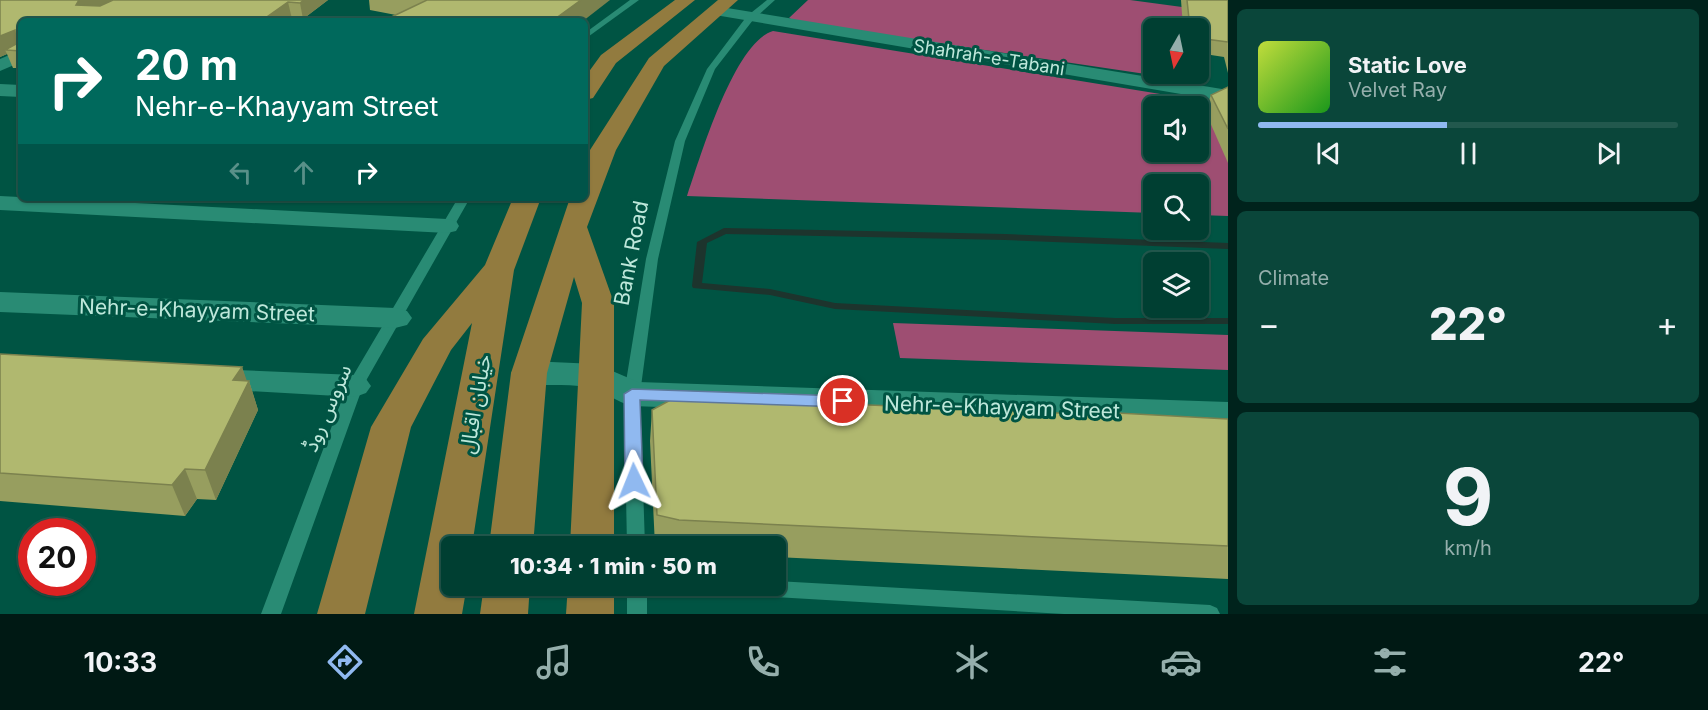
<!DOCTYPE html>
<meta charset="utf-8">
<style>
:root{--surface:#003f32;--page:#0a463a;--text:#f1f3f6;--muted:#95afac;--line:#22584d;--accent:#90b9f0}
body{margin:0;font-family:Inter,"Noto Sans Arabic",sans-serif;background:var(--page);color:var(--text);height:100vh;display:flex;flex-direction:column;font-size:22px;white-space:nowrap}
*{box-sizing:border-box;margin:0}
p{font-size:20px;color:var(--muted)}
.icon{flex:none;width:33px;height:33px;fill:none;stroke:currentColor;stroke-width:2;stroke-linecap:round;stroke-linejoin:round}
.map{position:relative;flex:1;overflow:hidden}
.panel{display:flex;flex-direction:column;gap:9px;padding:9px;background:#00231c;width:480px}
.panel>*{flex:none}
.top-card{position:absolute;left:18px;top:18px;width:570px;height:183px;border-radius:9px;box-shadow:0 2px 4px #0004,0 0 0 2px var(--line);background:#00695c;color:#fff;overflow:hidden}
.needle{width:39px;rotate:189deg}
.controls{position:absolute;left:1143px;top:18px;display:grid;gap:12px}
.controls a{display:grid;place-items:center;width:66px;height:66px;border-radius:9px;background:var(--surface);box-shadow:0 2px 4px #0004,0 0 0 2px var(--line);font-size:30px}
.speed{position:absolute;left:18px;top:518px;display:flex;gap:12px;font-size:30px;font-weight:700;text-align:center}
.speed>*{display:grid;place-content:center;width:78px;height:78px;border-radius:50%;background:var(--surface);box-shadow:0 2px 4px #0004,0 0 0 2px var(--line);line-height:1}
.speed .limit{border:9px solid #d22;background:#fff;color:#111}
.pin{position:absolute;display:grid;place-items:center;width:51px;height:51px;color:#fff;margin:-26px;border:3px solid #fff;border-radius:50%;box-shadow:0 2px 6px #0007}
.me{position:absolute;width:66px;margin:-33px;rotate:358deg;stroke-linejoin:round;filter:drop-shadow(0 0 4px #0008)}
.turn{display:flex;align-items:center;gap:21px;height:126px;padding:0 18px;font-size:27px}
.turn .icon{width:78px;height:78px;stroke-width:2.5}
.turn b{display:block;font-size:42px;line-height:51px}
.lanes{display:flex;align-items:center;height:57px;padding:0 18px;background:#0003;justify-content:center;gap:30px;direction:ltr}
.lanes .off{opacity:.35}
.big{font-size:45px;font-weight:800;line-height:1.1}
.panel .tile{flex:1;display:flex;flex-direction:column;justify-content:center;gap:9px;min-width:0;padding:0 21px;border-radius:9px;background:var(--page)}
.panel .dial{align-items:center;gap:0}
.dial b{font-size:78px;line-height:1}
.song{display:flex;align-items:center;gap:18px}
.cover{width:72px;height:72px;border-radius:9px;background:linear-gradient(135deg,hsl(70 70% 55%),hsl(120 70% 35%))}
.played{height:6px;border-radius:3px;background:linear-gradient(90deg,var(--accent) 45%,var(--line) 45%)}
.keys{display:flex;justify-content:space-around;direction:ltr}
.heat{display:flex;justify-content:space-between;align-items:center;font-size:33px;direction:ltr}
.trip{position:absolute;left:441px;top:536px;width:345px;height:60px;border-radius:9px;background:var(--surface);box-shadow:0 2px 4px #0004,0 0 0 2px var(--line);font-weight:800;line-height:60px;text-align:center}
.tabs{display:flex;height:96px;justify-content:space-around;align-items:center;background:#001914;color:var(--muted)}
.tabs .icon{width:42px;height:42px}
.tabs .active{color:var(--accent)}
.tabs b{font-size:27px;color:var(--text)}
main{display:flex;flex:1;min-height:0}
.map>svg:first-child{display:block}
.green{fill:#9e4e72;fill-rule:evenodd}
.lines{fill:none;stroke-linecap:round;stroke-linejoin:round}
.stream{fill:#1d342d;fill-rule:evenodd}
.service{fill:#298b74;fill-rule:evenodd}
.minor{fill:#298b74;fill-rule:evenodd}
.tertiary{fill:#298b74;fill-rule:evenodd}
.primary{fill:#927b3f;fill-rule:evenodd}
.wall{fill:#979e5f}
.shaded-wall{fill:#7b814e}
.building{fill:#b0b86f;stroke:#7b814e;stroke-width:1.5}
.route{fill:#90b9f0;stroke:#5e789c;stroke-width:1.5}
.labels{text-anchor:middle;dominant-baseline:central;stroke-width:6;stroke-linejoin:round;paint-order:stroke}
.far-street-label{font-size:18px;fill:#bee8db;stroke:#005443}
.street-label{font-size:21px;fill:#bee8db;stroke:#005443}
</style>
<main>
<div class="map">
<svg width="1228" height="614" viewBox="0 0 1228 614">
<rect width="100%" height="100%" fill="#005443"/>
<!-- green -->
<g class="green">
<polygon points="808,0 1130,0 1182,7 1183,28 1154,28 1154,74 1185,74 1186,80 797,22 789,18"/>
<path d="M773 31 1228 105V216L1199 215 1198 184H1154L1153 213 687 196C700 158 734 42 773 31ZM1154 106H1198V152H1154Z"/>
<polygon points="893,323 1228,335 1228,370 900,358"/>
</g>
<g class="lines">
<!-- stream -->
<polygon class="stream" points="724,228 1005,234 1228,243 1228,249 1005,240 726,234 707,243 702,283 770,289 835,303 1115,318 1228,318 1228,324 1115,324 835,309 770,295 693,288 692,286 697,242"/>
<!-- service -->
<g class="service">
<polygon points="630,0 639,0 585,39 585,33"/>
<polygon points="767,0 775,0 753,20 715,69 685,141 658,259 640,394 645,546 627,546 624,394 646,259 675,141 707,69 747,16"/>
<polygon points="458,198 470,198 363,386 281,614 261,614 347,386"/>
<polygon points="776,581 1210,605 1217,608 1220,614 1064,614 706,593 699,591 696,585 776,585"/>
<rect x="627" y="585" width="20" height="29"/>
</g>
<!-- minor -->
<g class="minor">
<polygon points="715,6 1228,90 1228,102 709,14 707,11 709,8"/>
<polygon points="21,50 21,62 0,71 0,59"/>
<polygon points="0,84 21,85 21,97 0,96"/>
<polygon points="0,196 447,219 456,221 459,226 456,231 447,233 0,210"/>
<polygon points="212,369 355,375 366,379 371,386 366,393 355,397 212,389 201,386 196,379 201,372"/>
</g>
<!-- tertiary -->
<g class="tertiary">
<polygon points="0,292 395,308 407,311 412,318 407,325 395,328 0,312"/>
<path d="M529 361 596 364 638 382 1228 402V428L632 406C617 402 603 391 588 387 564 383 540 388 516 381L511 373 516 365Z"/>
</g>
<!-- primary -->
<g class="primary">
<polygon points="675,0 695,0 616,63 593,98 585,100 585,77 601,55"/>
<polygon points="718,0 738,0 664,66 616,150 587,227 614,303 614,546 570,546 582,303 574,277 547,373 533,546 489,546 511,373 570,198 585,198 585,163 590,150 649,58"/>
<polygon points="513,198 541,198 514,270 472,546 452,546 452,585 467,585 462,614 414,614 472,323 451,350 411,427 365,614 317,614 371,427 423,339 485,265"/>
<polygon points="484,585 530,585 528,614 480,614"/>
<polygon points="568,585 614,585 614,614 566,614"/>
</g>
</g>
<!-- wall -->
<g class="wall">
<polygon points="0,0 328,0 303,19 292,19 21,51 21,68 13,68 7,54 0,57"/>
<polygon points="369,0 610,0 396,15 370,10"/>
<polygon points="1181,0 1228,0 1228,73 1224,57 1198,53 1198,28 1183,28"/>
<polygon points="1228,87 1228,163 1205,111 1211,95"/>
<polygon points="0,354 242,367 246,381 249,381 258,410 216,500 197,499 185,516 0,501"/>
<polygon points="652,410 1080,414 1081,411 1228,419 1228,579 776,557 776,546 655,546 650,441"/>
</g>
<!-- shaded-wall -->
<g class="shaded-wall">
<polygon points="79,0 119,0 82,21 76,5"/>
<polygon points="304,0 328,0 303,19 300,3"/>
<polygon points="581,0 610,0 583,21 552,21"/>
<polygon points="288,2 292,19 288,21 261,21"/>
<polygon points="15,30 21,46 5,50 7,54 0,57 0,36"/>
<polygon points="242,367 248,384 249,381 258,410 216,500 205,470 233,380"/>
<polygon points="185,469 197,499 185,516 172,485"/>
</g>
<!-- building -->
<g class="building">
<polygon points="0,0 79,0 76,5 100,6 113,0 304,0 300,3 288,2 261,21 21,21 21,51 5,50 16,44 15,30 0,36"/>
<polygon points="427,0 581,0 552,21 383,21"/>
<polygon points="1187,0 1228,0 1228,42 1198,38 1198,28 1190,28"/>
<polygon points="1228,87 1228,129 1211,95"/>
<polygon points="0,354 242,367 233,380 249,381 205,470 185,469 172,485 0,473"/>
<polygon points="676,397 1082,414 1081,411 1228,419 1228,546 679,520 657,515 652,410"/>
</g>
<!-- route -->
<polygon class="route" points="632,389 843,396 849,398 851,401 849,405 843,407 640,400 643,481 640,486 634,487 628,486 625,481 624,394"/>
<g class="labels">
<!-- far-street labels -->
<g class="far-street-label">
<text transform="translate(989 57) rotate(9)">Shahrah-e-Tabani</text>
</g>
<!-- street labels -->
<g class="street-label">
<text transform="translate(631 253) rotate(-79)">Bank Road</text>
<text transform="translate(197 310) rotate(2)">Nehr-e-Khayyam Street</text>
<text transform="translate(475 404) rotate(-80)">خیابان اقبال</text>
<text transform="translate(1002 407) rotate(2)">Nehr-e-Khayyam Street</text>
<text transform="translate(327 408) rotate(-67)">سروس روڈ</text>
</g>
</g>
</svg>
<div class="controls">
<a><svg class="needle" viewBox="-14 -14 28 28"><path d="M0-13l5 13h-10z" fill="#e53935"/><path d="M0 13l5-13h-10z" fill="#95afac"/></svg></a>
<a><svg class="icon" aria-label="sound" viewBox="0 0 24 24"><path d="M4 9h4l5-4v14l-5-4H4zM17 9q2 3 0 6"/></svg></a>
<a><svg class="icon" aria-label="search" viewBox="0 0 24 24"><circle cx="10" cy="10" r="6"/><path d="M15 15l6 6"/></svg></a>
<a><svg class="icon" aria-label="layers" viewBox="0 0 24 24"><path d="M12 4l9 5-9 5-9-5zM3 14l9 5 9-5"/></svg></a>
</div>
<div class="speed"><div class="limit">20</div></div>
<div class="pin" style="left:843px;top:401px;background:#d93025"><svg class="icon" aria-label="arrive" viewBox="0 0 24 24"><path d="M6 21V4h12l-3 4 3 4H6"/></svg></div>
<svg class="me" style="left:634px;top:481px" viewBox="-20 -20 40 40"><path d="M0-17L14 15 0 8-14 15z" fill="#90b9f0" stroke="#fff" stroke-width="4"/></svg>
<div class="trip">10:34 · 1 min · 50 m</div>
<div class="top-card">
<div class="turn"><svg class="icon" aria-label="right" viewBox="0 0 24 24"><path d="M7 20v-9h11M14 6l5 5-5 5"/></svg><div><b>20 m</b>Nehr-e-Khayyam Street</div></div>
<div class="lanes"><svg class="icon off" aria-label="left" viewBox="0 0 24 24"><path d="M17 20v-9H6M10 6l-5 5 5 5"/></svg><svg class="icon off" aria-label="ahead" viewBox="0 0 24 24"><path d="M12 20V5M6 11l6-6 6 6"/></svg><svg class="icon" aria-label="right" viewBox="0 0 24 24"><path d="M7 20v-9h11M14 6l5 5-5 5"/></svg></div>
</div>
</div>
<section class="panel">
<div class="tile">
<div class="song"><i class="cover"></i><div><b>Static Love</b><p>Velvet Ray</p></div></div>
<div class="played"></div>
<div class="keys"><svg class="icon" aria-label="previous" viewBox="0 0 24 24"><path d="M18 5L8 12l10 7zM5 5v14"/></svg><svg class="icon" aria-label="pause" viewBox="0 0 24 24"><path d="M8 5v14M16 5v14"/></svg><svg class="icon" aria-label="next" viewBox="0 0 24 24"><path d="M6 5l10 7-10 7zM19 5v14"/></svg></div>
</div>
<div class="tile"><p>Climate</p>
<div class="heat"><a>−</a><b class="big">22°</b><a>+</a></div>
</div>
<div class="tile dial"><b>9</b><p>km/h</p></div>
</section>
</main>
<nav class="tabs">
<b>10:33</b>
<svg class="icon active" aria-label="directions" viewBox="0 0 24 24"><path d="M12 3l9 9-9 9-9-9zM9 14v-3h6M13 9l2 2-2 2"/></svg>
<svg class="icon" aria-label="music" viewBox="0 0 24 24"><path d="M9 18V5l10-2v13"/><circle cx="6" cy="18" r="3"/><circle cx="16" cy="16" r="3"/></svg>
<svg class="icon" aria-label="phone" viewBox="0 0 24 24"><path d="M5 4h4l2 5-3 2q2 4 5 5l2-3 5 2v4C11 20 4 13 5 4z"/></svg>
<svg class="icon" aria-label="climate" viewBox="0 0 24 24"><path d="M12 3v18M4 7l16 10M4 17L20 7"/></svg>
<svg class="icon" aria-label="car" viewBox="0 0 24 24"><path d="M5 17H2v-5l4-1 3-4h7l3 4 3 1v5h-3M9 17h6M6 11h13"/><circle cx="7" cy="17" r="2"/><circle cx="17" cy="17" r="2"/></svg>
<svg class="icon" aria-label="filters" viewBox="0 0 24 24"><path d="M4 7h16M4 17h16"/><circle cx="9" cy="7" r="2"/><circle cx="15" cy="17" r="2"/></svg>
<b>22°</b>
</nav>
